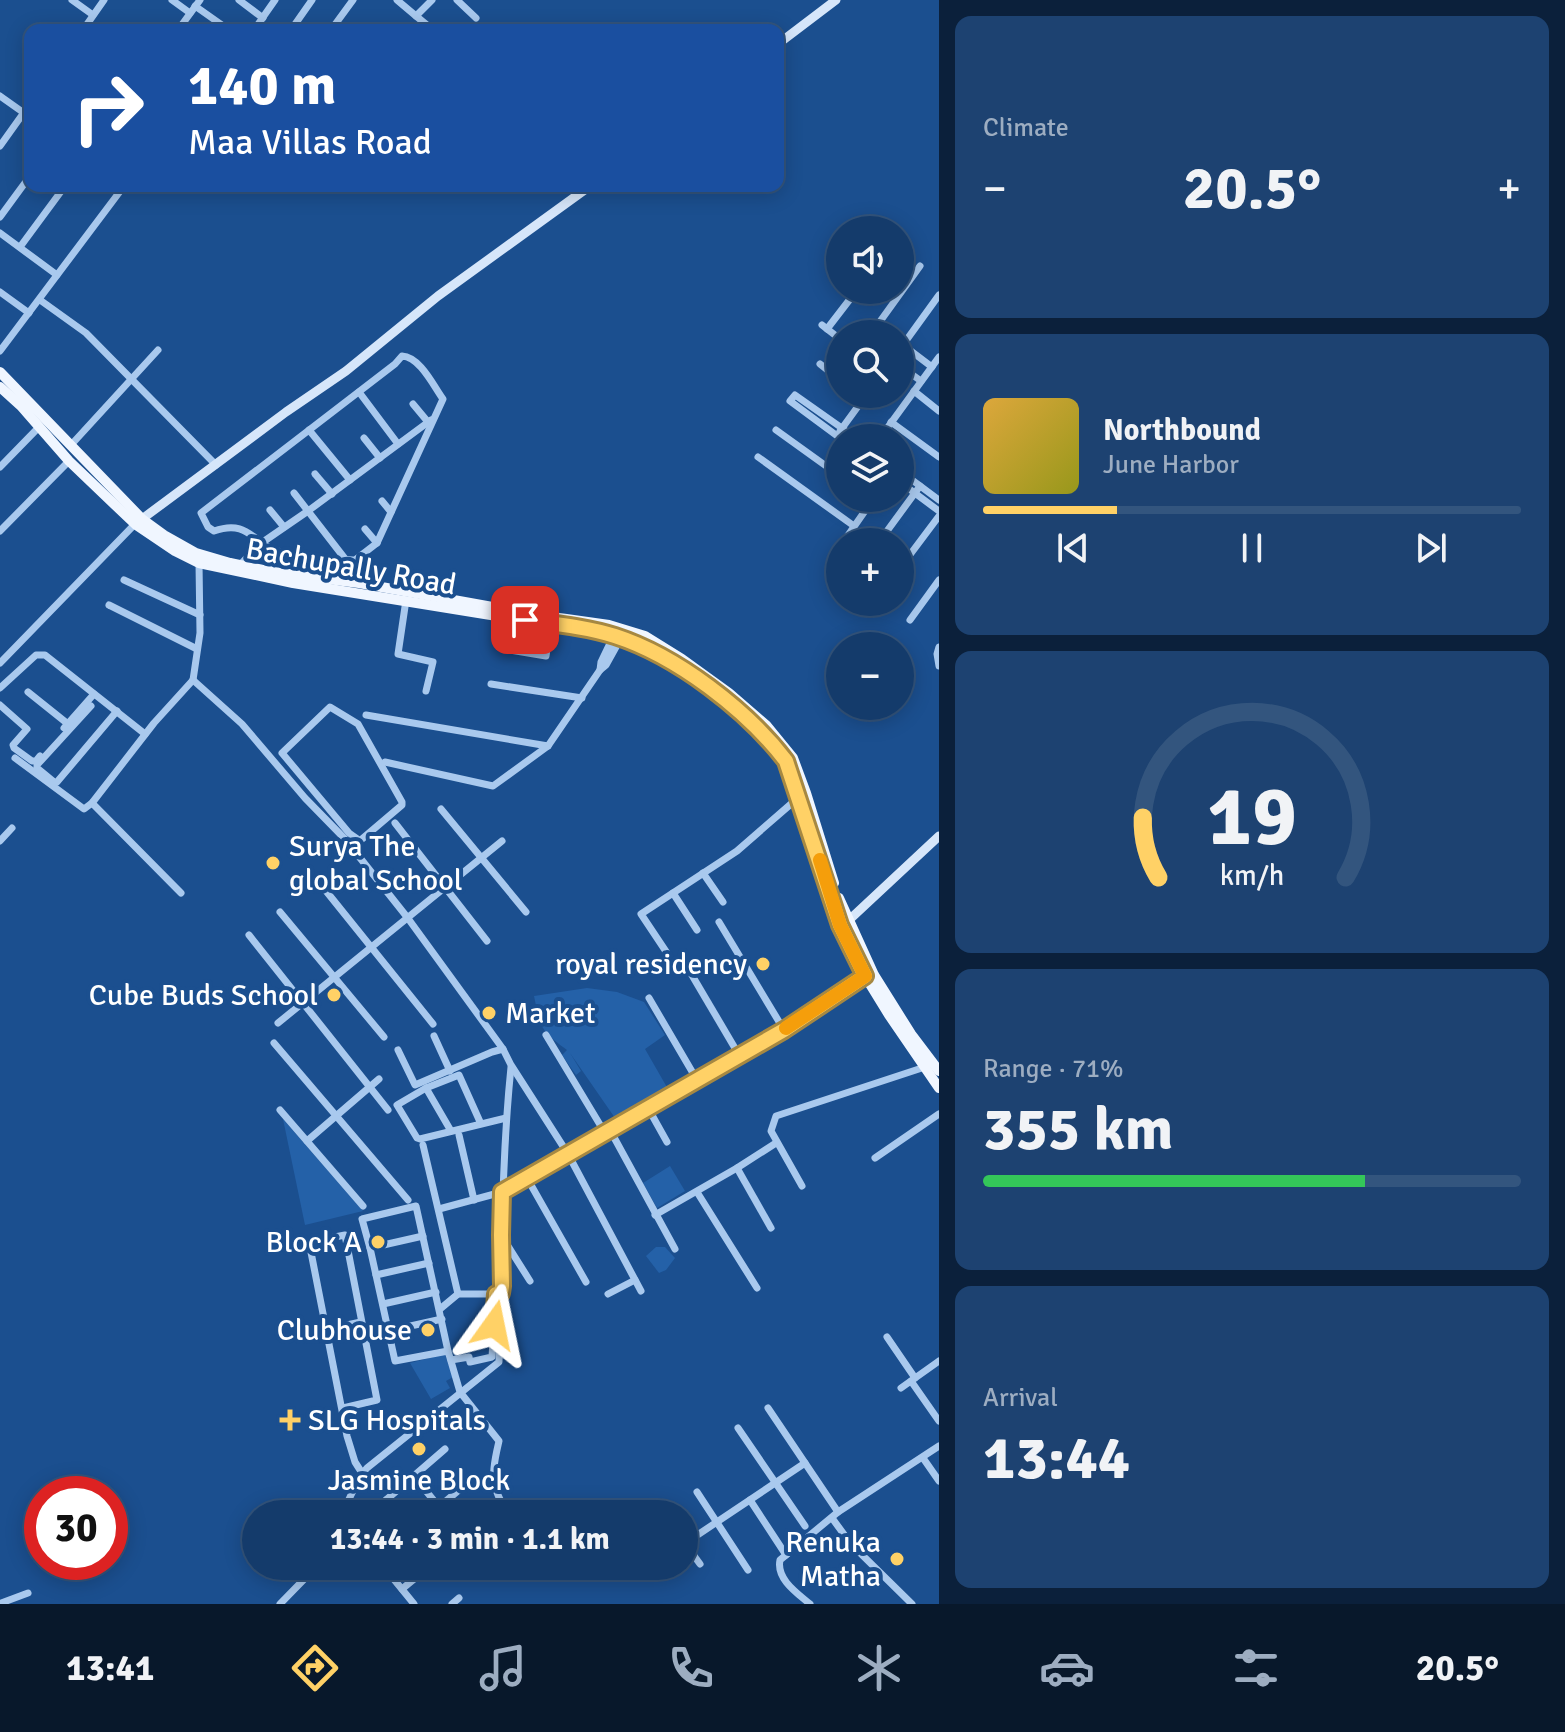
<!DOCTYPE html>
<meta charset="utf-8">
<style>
:root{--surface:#143b6b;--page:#1d4271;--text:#f1f3f6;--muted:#9dadc1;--line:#33557e;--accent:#ffd166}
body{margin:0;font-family:Signika,sans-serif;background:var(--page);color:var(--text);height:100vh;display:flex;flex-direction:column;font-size:30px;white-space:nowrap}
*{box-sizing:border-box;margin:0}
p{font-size:26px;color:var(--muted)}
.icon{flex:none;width:44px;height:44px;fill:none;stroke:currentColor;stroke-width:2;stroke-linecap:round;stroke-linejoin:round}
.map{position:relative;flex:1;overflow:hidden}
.side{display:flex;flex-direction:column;gap:16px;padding:16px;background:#0b203b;width:626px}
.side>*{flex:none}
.guide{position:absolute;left:24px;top:24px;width:760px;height:168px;border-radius:16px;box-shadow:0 4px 20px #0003,0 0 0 2px var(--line);background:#1a4fa0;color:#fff;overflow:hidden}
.buttons{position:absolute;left:826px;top:216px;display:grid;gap:16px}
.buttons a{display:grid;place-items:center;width:88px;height:88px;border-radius:50%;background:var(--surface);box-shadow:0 4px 20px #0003,0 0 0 2px var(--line);font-size:40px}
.speed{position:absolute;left:24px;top:1476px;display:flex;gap:16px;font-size:40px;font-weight:700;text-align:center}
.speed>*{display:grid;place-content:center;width:104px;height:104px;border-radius:50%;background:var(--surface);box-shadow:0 4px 20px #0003,0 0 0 2px var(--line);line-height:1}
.speed .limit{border:12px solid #d22;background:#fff;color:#111}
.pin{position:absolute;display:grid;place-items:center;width:68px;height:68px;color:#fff;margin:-34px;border-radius:16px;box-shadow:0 4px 12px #0006}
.me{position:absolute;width:88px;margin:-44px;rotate:12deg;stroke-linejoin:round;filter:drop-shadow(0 0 6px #0008)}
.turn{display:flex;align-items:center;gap:28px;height:168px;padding:0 32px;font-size:36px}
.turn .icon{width:104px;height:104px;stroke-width:2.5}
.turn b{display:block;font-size:56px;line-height:68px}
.big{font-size:60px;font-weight:800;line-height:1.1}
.side .card{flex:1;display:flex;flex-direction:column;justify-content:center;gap:12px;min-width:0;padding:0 28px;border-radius:16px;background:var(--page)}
.side .dial{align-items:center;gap:0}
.dial svg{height:208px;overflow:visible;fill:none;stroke:var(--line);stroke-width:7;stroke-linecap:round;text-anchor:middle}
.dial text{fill:var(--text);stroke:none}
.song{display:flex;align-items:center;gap:24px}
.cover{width:96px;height:96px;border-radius:12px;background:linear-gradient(135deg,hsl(40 70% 55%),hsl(60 70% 35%))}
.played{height:8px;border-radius:4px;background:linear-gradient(90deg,var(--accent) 25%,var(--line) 25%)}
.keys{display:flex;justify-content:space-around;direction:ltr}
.heat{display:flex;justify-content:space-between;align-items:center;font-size:44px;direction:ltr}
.charge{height:12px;border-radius:6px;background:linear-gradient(90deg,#34c759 71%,var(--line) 0)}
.trip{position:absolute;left:242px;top:1500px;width:456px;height:80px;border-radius:40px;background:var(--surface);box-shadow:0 4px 20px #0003,0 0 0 2px var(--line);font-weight:800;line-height:80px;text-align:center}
.menu{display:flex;height:128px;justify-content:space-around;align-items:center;background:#08182b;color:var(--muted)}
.menu .icon{width:56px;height:56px}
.menu .current{color:var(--accent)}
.menu b{font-size:36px;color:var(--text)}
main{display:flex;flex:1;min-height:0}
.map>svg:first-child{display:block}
.green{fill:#2461a8}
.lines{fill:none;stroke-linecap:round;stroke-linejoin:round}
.street{stroke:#a9c9ee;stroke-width:7}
.secondary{stroke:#d6e6fa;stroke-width:9}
.primary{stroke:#f0f6ff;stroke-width:10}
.route-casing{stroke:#a68842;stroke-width:20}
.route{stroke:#ffd166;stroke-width:14}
.slow{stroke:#f59e0b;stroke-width:14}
.poi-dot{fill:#ffd166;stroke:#1b4f8f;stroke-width:3}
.labels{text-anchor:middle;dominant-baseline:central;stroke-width:8;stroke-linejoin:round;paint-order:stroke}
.street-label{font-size:30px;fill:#fff;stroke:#1b4f8f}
.poi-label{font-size:30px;fill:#fff;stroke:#1b4f8f;text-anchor:end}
</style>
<main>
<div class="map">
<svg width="939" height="1604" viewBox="0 0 939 1604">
<rect width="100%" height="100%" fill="#1b4f8f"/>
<!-- green -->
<g class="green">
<path d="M587 988 617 992 644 1002 665 1035 645 1049 668 1089 615 1118 570 1053 581 1071 576 1075 562 1055 567 1050C540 1030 541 1029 534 996Z"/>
<polygon points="283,1119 363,1211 305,1225"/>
<polygon points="670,1166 685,1191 657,1208 643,1183"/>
<polygon points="656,1247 665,1247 675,1258 666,1270 659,1273 646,1256"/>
<polygon points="445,1354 453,1377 446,1381 450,1388 431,1399 410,1363"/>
</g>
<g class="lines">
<!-- street -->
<g class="street">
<polyline points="72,0 93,15"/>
<polyline points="172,0 190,13"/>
<polyline points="239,0 263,18"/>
<polyline points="397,0 416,16 432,0"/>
<polyline points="457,0 476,18"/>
<polyline points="195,6 229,30"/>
<polyline points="416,16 433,30"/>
<polyline points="83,30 104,0"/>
<polyline points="178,30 200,0"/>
<polyline points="254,30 275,0"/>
<polyline points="291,30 312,0"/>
<polyline points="331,30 353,0"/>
<polyline points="370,30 373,26"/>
<polyline points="0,96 24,113"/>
<polyline points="0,146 30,104"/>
<polyline points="0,217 30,176"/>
<polyline points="0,233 57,275"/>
<polyline points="20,247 65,186"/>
<polyline points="0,292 29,313"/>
<polyline points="40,300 86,333 216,465"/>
<polyline points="822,325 840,339"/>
<polyline points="827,329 857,290"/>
<polyline points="871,334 920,266"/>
<polyline points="903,345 932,367"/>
<polyline points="900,349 939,295"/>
<polyline points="0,351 124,186"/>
<path d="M402 356C420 357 433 385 443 399L377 543 355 560C332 559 306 558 284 553 253 546 250 518 214 531L208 527 201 513 395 364Z"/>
<polyline points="820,364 840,380"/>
<polyline points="900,366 921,381"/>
<polyline points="914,391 939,411"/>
<polyline points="359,392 398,444"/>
<polyline points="413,404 428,422"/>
<polyline points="891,422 939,457"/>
<polyline points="309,430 350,480"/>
<polyline points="776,430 840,476"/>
<polyline points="840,431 867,394"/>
<polyline points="364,438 380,458"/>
<polyline points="840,438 790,401 795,395 856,438"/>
<polyline points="880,438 939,357"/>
<polyline points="71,445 158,350"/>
<polyline points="758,457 854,526"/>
<polyline points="0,467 39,427"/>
<polyline points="900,471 939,500"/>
<polyline points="315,474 332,494"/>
<polyline points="900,482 939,511"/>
<polyline points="294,493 346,560"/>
<polyline points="382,501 391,512"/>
<polyline points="270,510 284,527"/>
<polyline points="365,529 377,543"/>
<polyline points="0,531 69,461"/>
<polyline points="844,541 874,498"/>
<polyline points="879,542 920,486"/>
<polyline points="260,544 308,511 431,420"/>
<polyline points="240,565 260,544 269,551 273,572"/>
<polyline points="900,568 939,516"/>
<polyline points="124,580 200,615"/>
<polyline points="406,600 398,654 433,662 426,691"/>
<polyline points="109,605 197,649"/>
<polyline points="910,620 939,580"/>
<polyline points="614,635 601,662 600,670 606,665 621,638"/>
<polyline points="939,647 937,654 939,666"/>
<polyline points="510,650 546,656 551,623"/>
<polyline points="0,663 135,524"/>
<polyline points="193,680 242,724 305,798 345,839 407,917 503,1049 511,1065 568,1154 641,1291"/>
<polyline points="193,680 200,633 199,563"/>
<polyline points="491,684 582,698"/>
<polyline points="0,688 36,655 45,655 145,734"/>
<polyline points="28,692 68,724"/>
<polyline points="0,705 27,729 13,745 14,748 32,761 36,761 40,756"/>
<polyline points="91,706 37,765 37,768 54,782 57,782 117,711"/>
<polygon points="330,707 358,724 402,802 402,805 362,839 359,840 349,833 282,753"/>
<polyline points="366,715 548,746"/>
<polyline points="64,728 94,694"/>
<polyline points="15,758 84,809 92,803 154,723 193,680"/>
<polyline points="385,762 493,786 548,746 600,670"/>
<polyline points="92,803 181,893"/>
<polyline points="441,809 526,912"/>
<polyline points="395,823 487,941"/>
<polyline points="0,841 12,828"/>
<polyline points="703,873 723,902"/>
<polyline points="318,881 433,1024"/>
<polyline points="673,893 697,930"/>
<polyline points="280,912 384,1037"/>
<polyline points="719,922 784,1030"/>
<polyline points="249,935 388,1110"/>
<polyline points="667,953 641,914 737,851 799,797"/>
<polyline points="683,960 739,1055"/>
<polyline points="649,998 697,1080"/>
<polyline points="278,1023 502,841"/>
<polyline points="546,1035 605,1133"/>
<polyline points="434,1036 450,1071"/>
<polyline points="274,1043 408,1200"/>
<polyline points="398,1050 415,1085 492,1052 503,1049"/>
<polyline points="426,1088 451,1131"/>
<polyline points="648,1108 667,1142"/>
<polyline points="280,1110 363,1206"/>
<path d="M481 1124 459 1075 426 1088 397 1105 417 1138 420 1139C449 1132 477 1125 506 1118"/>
<polyline points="610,1130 675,1249"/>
<polyline points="459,1135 474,1200"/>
<polyline points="307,1141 379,1079"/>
<polyline points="423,1145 458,1294"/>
<polyline points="875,1158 939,1114"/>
<polyline points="737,1168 771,1228"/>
<polyline points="527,1178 586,1282"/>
<polyline points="802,1186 771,1131 776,1116 925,1067"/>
<polyline points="697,1192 757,1288"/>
<polyline points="439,1209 502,1192 784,1030 865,976"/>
<polyline points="655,1215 737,1168 776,1143"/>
<polyline points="501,1235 530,1281"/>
<polyline points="370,1248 423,1236"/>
<polyline points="376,1275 429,1263"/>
<polyline points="608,1294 635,1280"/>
<polyline points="383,1304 436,1292"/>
<polyline points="440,1309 458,1294 497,1294"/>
<polyline points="328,1329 361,1322"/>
<polyline points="388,1331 442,1319"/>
<polyline points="887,1337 915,1378"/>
<path d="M448 1351 395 1361 370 1248 362 1219 416 1206 448 1351 460 1392 499 1441C495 1458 490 1478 498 1495 501 1502 504 1507 506 1514"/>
<polyline points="451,1360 469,1357 470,1362 492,1357 496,1294"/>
<polyline points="911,1381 939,1421"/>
<polyline points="901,1388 939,1361"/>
<polyline points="343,1408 377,1400 345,1235 309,1242 347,1436 355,1462 362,1473"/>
<polyline points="768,1408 838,1512"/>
<polyline points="738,1428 805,1526"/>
<polyline points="923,1458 939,1481"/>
<polyline points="414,1476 439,1507 473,1478"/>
<polyline points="697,1492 748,1570"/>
<polyline points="386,1500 445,1449"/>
<polyline points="750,1500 786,1555"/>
<path d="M342 1514 360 1476 367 1468 499 1362C502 1263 501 1165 511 1067"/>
<polyline points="371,1514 386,1500 398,1514"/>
<polyline points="832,1518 851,1544 912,1604"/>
<polyline points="684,1542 700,1564"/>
<polyline points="684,1544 805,1463"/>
<polyline points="383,1566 414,1604"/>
<polyline points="585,1566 586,1568"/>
<polyline points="402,1589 430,1566"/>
<polyline points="1,1603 28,1593"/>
<polyline points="280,1604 317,1566"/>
<polyline points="452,1604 459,1598"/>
<path d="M810 1604C797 1593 776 1579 780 1560L838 1512 939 1446"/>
</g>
<!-- secondary -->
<g class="secondary">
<polyline points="778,44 836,0"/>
<polyline points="142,519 286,412 346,371 438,296 590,186"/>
<polyline points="848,921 939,836"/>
</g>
<!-- primary -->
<g class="primary">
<polyline points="0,372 142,519 164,535 196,553 230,563 273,572 359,583 538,615 609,625 645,636 682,659 729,693 766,725 793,758 806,793 834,883"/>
<path d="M0 387 21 406 69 461 135 524 175 551 199 563 293 583 608 634C674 655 744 706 786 761L840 925 865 976 889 1015 939 1088"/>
<polyline points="839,898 874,975 911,1034 939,1071"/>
</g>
</g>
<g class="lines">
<!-- route casing -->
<g class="route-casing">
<path id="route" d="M494 1325 496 1294 501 1293 502 1286 501 1235 502 1192 784 1030 865 976 840 925 786 761C747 710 677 656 615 636 587 627 555 624 525 620"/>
</g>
<!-- route -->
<use href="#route" class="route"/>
<!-- slow -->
<polyline class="slow" points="786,1028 865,976 840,925 820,860"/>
</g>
<!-- markers -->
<g class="poi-dot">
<circle cx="273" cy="863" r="8"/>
<circle cx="763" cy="964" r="8"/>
<circle cx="334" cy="995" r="8"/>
<circle cx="489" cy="1013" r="8"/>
<circle cx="378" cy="1242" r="8"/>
<circle cx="428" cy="1330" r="8"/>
<path d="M286 1408h8v8h8v8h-8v8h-8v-8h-8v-8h8z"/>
<circle cx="419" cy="1449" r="8"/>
<circle cx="897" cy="1559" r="8"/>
</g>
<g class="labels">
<!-- street labels -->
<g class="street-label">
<text transform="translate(351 567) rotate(10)">Bachupally Road</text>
</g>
<!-- poi labels -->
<g class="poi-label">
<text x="289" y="846" text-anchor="start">Surya The<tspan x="289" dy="34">global School</tspan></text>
<text x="747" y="964">royal residency</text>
<text x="318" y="995">Cube Buds School</text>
<text x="505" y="1013" text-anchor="start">Market</text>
<text x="362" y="1242">Block A</text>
<text x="412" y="1330">Clubhouse</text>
<text x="308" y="1420" text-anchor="start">SLG Hospitals</text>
<text x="419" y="1480" text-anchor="middle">Jasmine Block</text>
<text x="881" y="1542">Renuka<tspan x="881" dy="34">Matha</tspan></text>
</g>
</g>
</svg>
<div class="buttons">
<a><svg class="icon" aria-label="sound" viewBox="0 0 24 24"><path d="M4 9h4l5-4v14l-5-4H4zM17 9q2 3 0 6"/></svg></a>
<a><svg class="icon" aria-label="search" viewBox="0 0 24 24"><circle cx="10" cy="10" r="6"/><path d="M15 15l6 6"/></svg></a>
<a><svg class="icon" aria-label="layers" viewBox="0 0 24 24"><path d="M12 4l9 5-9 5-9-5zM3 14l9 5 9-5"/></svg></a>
<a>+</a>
<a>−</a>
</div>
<div class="speed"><div class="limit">30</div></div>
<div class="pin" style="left:525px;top:620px;background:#d93025"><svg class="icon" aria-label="arrive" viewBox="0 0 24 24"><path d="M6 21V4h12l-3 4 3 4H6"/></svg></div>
<svg class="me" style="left:494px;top:1325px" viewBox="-20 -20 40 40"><path d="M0-17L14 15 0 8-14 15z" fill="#ffd166" stroke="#fff" stroke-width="4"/></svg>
<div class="trip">13:44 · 3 min · 1.1 km</div>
<div class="guide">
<div class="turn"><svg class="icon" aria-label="right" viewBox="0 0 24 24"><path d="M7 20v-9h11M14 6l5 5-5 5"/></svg><div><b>140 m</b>Maa Villas Road</div></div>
</div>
</div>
<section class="side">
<div class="card"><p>Climate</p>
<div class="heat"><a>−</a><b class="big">20.5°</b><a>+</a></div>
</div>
<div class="card">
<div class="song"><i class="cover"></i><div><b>Northbound</b><p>June Harbor</p></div></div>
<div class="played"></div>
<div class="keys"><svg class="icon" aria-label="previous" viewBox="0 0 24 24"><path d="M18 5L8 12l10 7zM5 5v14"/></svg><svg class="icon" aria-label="pause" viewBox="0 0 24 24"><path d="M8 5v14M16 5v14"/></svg><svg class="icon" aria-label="next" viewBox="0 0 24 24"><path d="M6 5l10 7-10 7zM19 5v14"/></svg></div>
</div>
<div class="card dial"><svg viewBox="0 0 100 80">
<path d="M14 69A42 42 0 1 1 86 69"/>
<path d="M14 69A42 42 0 0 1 8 46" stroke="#ffd166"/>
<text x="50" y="56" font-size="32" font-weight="700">19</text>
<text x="50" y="72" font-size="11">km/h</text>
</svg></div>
<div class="card"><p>Range · 71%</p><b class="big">355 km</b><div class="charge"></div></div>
<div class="card"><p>Arrival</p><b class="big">13:44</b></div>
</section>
</main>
<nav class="menu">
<b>13:41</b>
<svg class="icon current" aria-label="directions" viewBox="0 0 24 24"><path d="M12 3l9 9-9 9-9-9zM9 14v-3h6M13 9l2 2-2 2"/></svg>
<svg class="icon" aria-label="music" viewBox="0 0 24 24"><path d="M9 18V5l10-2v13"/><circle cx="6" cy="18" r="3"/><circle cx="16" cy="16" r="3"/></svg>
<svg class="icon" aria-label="phone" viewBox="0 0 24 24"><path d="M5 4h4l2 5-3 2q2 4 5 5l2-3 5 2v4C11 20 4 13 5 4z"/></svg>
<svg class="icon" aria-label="climate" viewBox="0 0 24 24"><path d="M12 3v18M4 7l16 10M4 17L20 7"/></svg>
<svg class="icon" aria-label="car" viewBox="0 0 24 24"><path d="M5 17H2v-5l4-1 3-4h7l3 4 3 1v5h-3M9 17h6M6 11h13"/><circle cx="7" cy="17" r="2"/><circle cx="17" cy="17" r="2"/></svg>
<svg class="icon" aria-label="filters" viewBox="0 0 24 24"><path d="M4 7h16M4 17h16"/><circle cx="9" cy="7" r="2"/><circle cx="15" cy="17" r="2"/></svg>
<b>20.5°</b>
</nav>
